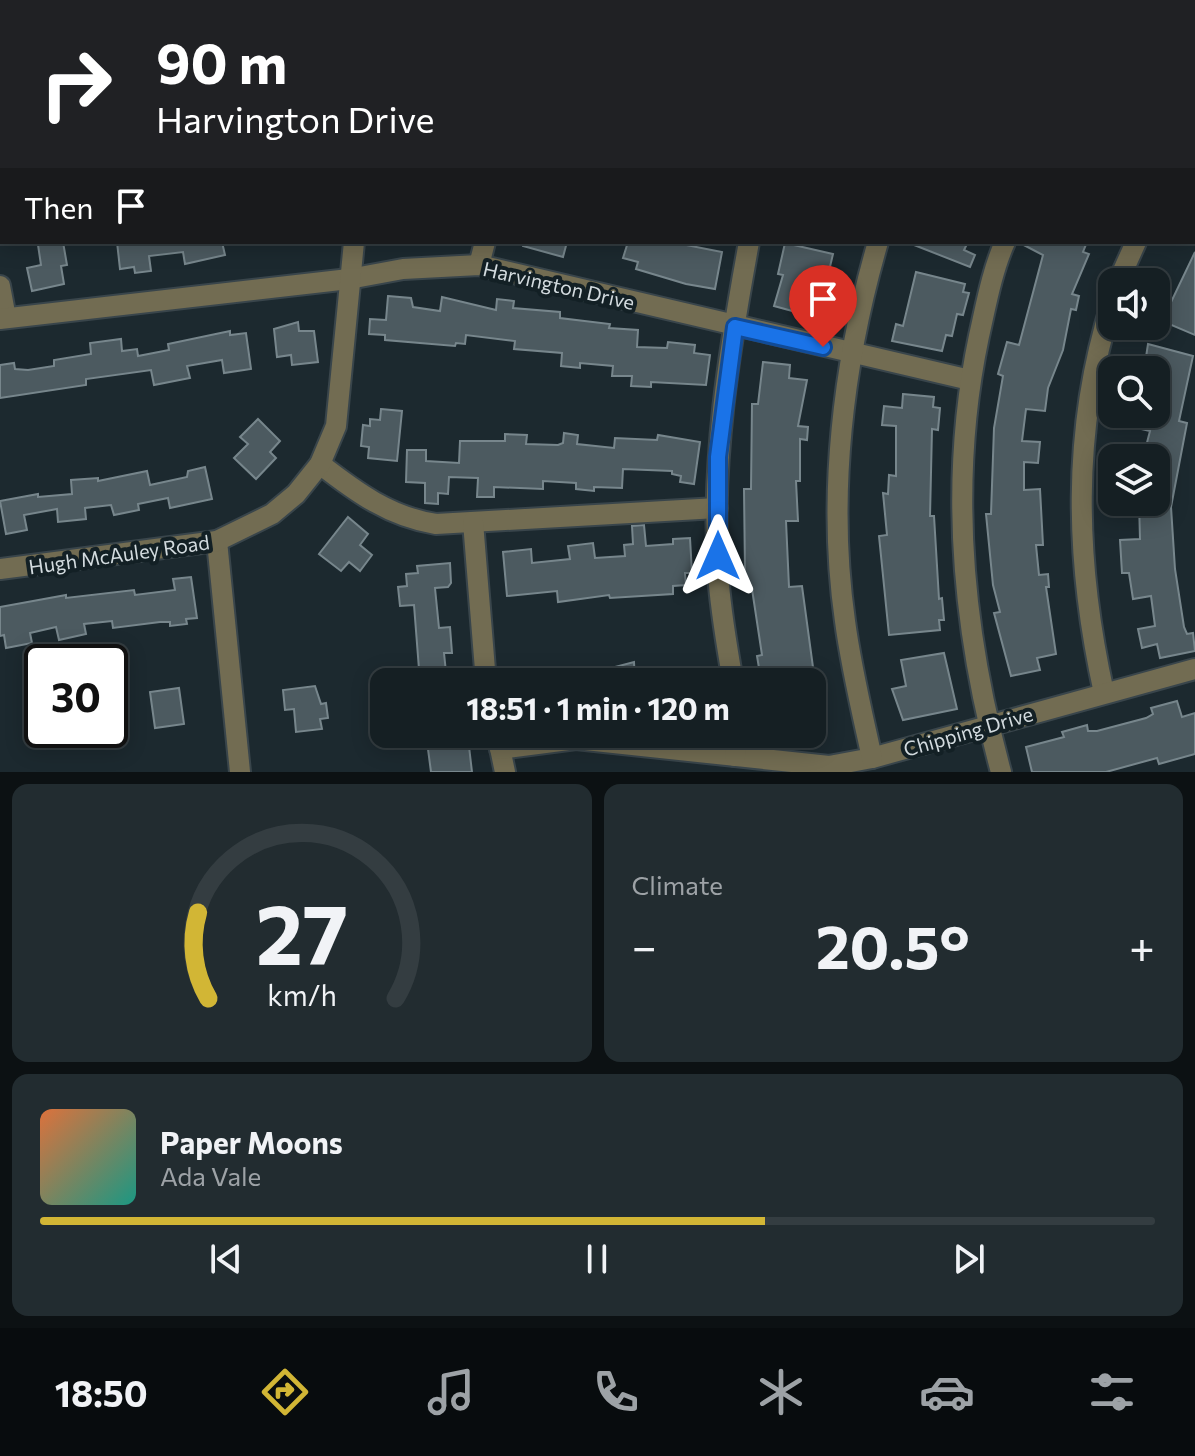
<!DOCTYPE html>
<meta charset="utf-8">
<style>
:root{--surface:#151f23;--page:#222c30;--text:#f1f3f6;--muted:#9da2a6;--line:#343d41;--accent:#d2b635}
body{margin:0;font-family:Commissioner,sans-serif;background:var(--page);color:var(--text);height:100vh;display:flex;flex-direction:column;font-size:30px;white-space:nowrap}
*{box-sizing:border-box;margin:0}
p{font-size:26px;color:var(--muted)}
.icon{flex:none;width:44px;height:44px;fill:none;stroke:currentColor;stroke-width:2;stroke-linecap:round;stroke-linejoin:round}
.map{position:relative;height:772px;overflow:hidden}
.panel{display:flex;flex-direction:column;gap:12px;padding:12px;background:#0c1113;flex:1}
.panel>*{flex:none}
.banner{position:absolute;left:0px;top:0px;width:1196px;height:244px;box-shadow:0 4px 20px #0003,0 0 0 2px var(--line);background:#202124;color:#fff;overflow:hidden}
.controls{position:absolute;left:1098px;top:268px;display:grid;gap:16px}
.controls a{display:grid;place-items:center;width:72px;height:72px;border-radius:16px;background:var(--surface);box-shadow:0 4px 20px #0003,0 0 0 2px var(--line);font-size:40px}
.speed{position:absolute;left:24px;top:644px;display:flex;gap:16px;font-size:40px;font-weight:700;text-align:center}
.speed>*{display:grid;place-content:center;width:104px;height:104px;border-radius:50%;background:var(--surface);box-shadow:0 4px 20px #0003,0 0 0 2px var(--line);line-height:1}
.speed .limit{border:4px solid #111;border-radius:12px;background:#fff;color:#111}
.pin{position:absolute;display:grid;place-items:center;width:68px;height:68px;color:#fff;margin:-82px -34px;border-radius:50% 50% 50% 0;rotate:-45deg;box-shadow:0 0 8px #0007}
.pin .icon{rotate:45deg}
.me{position:absolute;width:88px;margin:-44px;rotate:0deg;stroke-linejoin:round;filter:drop-shadow(0 0 6px #0008)}
.turn{display:flex;align-items:center;gap:28px;height:168px;padding:0 24px;font-size:36px}
.turn .icon{width:104px;height:104px;stroke-width:2.5}
.turn b{display:block;font-size:56px;line-height:68px}
.then{display:flex;align-items:center;height:76px;padding:0 24px;background:#0003;gap:16px;font-size:30px}
.big{font-size:60px;font-weight:700;line-height:1.1}
.panel .tile{flex:1;display:flex;flex-direction:column;justify-content:center;gap:12px;min-width:0;padding:0 28px;border-radius:16px;background:var(--page)}
.panel .dial{align-items:center;gap:0}
.dial svg{height:208px;overflow:visible;fill:none;stroke:var(--line);stroke-width:7;stroke-linecap:round;text-anchor:middle}
.dial text{fill:var(--text);stroke:none}
.song{display:flex;align-items:center;gap:24px}
.cover{width:96px;height:96px;border-radius:12px;background:linear-gradient(135deg,hsl(20 70% 55%),hsl(170 70% 35%))}
.played{height:8px;border-radius:4px;background:linear-gradient(90deg,var(--accent) 65%,var(--line) 65%)}
.keys{display:flex;justify-content:space-around;direction:ltr}
.heat{display:flex;justify-content:space-between;align-items:center;font-size:44px;direction:ltr}
.panel .tiles{flex:1;display:grid;gap:12px;grid-template-columns:1fr 1fr}
.tile:last-child{grid-column:span 2}
.trip{position:absolute;left:370px;top:668px;width:456px;height:80px;border-radius:16px;background:var(--surface);box-shadow:0 4px 20px #0003,0 0 0 2px var(--line);font-weight:700;line-height:80px;text-align:center}
.tabs{display:flex;height:128px;justify-content:space-around;align-items:center;background:#080c0e;color:var(--muted)}
.tabs .icon{width:56px;height:56px}
.tabs .current{color:var(--accent)}
.tabs b{font-size:36px;color:var(--text)}
.map>svg:first-child{display:block}
.building{fill:#4c5a60;stroke:#77868c;stroke-width:2}
.lines{fill:none;stroke-linecap:round;stroke-linejoin:round}
.minor-casing{stroke:#39454b;stroke-width:24}
.minor{stroke:#726c52;stroke-width:20}
.route-casing{stroke:#114b97;stroke-width:20}
.route{stroke:#1a73e8;stroke-width:14}
.labels{text-anchor:middle;dominant-baseline:central;stroke-width:8;stroke-linejoin:round;paint-order:stroke}
.street-label{font-size:20px;fill:#d3dbdf;stroke:#132025}
</style>
<div class="map">
<svg width="1195" height="772" viewBox="0 0 1195 772">
<rect width="100%" height="100%" fill="#1c292f"/>
<!-- building -->
<g class="building">
<polygon points="51,242 63,242 67,265 61,266 64,284 32,291 27,268 41,265 38,245"/>
<polygon points="117,242 222,242 225,255 185,264 183,252 149,256 151,271 135,273 134,267 120,269"/>
<polygon points="523,242 567,242 563,257 523,246"/>
<polygon points="628,242 671,242 722,252 715,289 686,284 636,269 638,262 623,258"/>
<polygon points="968,242 964,250 975,255 970,267 909,243"/>
<polygon points="1018,242 1087,242 1083,252 1089,254 1072,294 1079,296 1076,310 1071,309 1063,350 1048,388 1045,411 1026,409 1022,441 1040,442 1038,463 1024,462 1024,490 1040,489 1043,545 1036,545 1039,575 1048,574 1049,587 1046,587 1056,654 1037,658 1040,670 1011,676 994,613 1000,612 993,585 986,514 991,514 994,428 1003,376 998,374 1007,342 1019,345 1043,255"/>
<polygon points="785,243 833,254 829,271 823,269 815,303 821,304 818,318 774,306 783,275 778,274"/>
<polygon points="1195,252 1195,335 1162,321"/>
<polygon points="916,272 965,284 963,292 969,293 963,315 957,314 952,336 946,335 942,351 892,341 896,324 903,326"/>
<polygon points="388,296 411,298 413,307 440,311 442,297 496,310 497,299 514,301 513,308 560,312 560,318 610,324 609,328 638,330 637,347 667,348 668,342 695,345 694,353 710,355 706,385 651,382 651,387 631,386 632,376 612,376 613,366 580,363 580,368 561,366 562,353 514,349 515,341 466,335 465,344 456,343 455,346 385,340 385,335 369,334 370,319 386,320"/>
<polygon points="298,322 299,331 314,331 318,362 292,365 291,355 277,357 274,329"/>
<polygon points="230,331 230,335 246,333 251,369 224,373 222,360 187,366 190,378 154,385 151,370 86,379 86,385 0,398 0,365 14,363 15,369 28,370 54,366 54,360 91,354 90,343 121,339 122,351 137,349 138,356 169,350 168,344"/>
<polygon points="1148,344 1193,356 1179,421 1187,423 1171,507 1175,569 1184,627 1187,634 1193,633 1195,651 1160,658 1157,644 1142,648 1138,629 1155,626 1151,596 1133,599 1129,573 1122,573 1120,540 1140,539 1139,502 1156,502 1156,458 1143,458 1150,431 1128,426 1131,414 1156,414 1156,370 1144,370"/>
<polygon points="763,362 790,365 789,378 807,380 798,426 808,427 807,440 800,439 800,481 796,481 798,521 786,521 789,587 802,586 815,682 761,680 757,656 762,655 752,589 747,590 745,572 744,489 751,489 752,404 758,404"/>
<polygon points="903,394 934,397 933,407 940,408 938,430 932,429 930,516 934,516 939,599 942,598 944,620 939,620 940,630 889,635 879,536 887,535 883,493 888,494 889,475 896,476 896,426 882,425 884,406 902,408"/>
<polygon points="381,409 402,411 397,461 368,458 369,447 361,446 363,425 370,426 370,419 380,420"/>
<polygon points="258,419 280,441 270,452 276,458 256,479 234,458 248,444 240,437"/>
<polygon points="564,433 578,435 577,444 614,448 615,438 657,440 658,435 700,442 694,484 680,482 681,476 672,474 672,471 623,469 622,488 594,487 594,491 576,489 576,483 543,481 543,489 494,487 494,497 477,497 478,478 449,477 448,494 438,493 438,504 425,503 425,483 406,482 407,450 426,450 426,461 459,463 460,441 505,441 505,434 527,435 526,444 558,445 563,443"/>
<polygon points="205,467 212,499 170,508 168,498 138,504 139,510 114,515 111,505 85,508 86,519 58,522 57,509 24,515 27,530 6,534 0,501 38,494 38,497 72,494 71,480 98,478 98,481 147,471 150,485 187,477 188,471"/>
<polygon points="348,517 368,534 360,545 372,555 360,571 349,562 341,571 319,554"/>
<polygon points="644,525 646,546 673,544 673,539 690,538 692,573 685,573 686,585 673,586 673,594 610,598 609,595 558,602 557,591 507,596 503,552 531,549 532,563 570,559 568,546 593,543 595,558 625,556 624,545 633,544 632,526"/>
<polygon points="450,563 451,583 448,587 435,588 439,628 450,627 452,653 444,653 447,682 420,682 414,605 400,606 398,587 407,586 406,574 418,573 417,566"/>
<polygon points="191,577 197,618 186,619 187,624 170,626 170,622 160,622 113,628 112,621 84,624 86,634 59,640 56,627 30,633 32,643 6,648 4,635 0,636 0,607 66,595 66,598 134,590 135,595 175,590 173,579"/>
<polygon points="944,653 957,709 903,720 892,689 906,686 901,660"/>
<polygon points="634,662 635,682 617,682 615,667"/>
<polygon points="315,686 321,704 326,703 328,718 320,719 322,729 296,732 294,709 285,710 283,690"/>
<polygon points="179,688 184,724 155,728 150,692"/>
<polygon points="1177,701 1182,717 1195,713 1195,754 1159,764 1157,758 1106,772 1032,772 1026,747 1064,737 1062,732 1087,725 1088,731 1097,731 1146,718 1153,714 1151,708"/>
<polygon points="426,734 468,738 472,772 431,772"/>
</g>
<g class="lines">
<!-- minor casing -->
<g class="minor-casing">
<g id="minor">
<polyline points="307,0 308,2"/>
<polyline points="538,0 538,2"/>
<polyline points="1013,0 1016,2"/>
<polyline points="395,2 403,0"/>
<polyline points="810,2 811,0"/>
<polyline points="989,2 990,0"/>
<polyline points="0,81 2,81"/>
<polyline points="1194,134 1195,135"/>
<polyline points="479,265 485,242"/>
<polyline points="1118,282 1136,242"/>
<polyline points="0,286 6,318"/>
<polyline points="0,319 349,279 403,269 479,265 970,380"/>
<path d="M320 464C356 492 390 517 436 524L717 508"/>
<polyline points="473,522 486,682"/>
<polyline points="217,541 240,772"/>
<polyline points="0,569 217,541 272,514 296,494 320,464 336,426 354,242"/>
<path d="M733 682C727 646 720 609 718 572 711 461 729 351 749 242"/>
<path d="M1104 693C1075 562 1071 431 1112 302"/>
<polyline points="497,734 505,772"/>
<polyline points="500,749 576,739 829,766 872,758 1195,669"/>
<polyline points="735,756 737,734"/>
<path d="M872 758C862 712 851 667 845 621 827 496 843 362 878 242"/>
<path d="M1001 772C962 629 948 483 979 336 986 305 992 271 1005 242"/>
</g>
</g>
<!-- minor -->
<use href="#minor" class="minor"/>
</g>
<g class="lines">
<!-- route casing -->
<g class="route-casing">
<polyline id="route" points="718,556 718,457 735,327 823,347"/>
</g>
<!-- route -->
<use href="#route" class="route"/>
</g>
<g class="labels">
<!-- street labels -->
<g class="street-label">
<text transform="translate(559 285) rotate(13)">Harvington Drive</text>
<text transform="translate(119 554) rotate(-8)">Hugh McAuley Road</text>
<text transform="translate(968 731) rotate(-16)">Chipping Drive</text>
</g>
</g>
</svg>
<div class="controls">
<a><svg class="icon" aria-label="sound" viewBox="0 0 24 24"><path d="M4 9h4l5-4v14l-5-4H4zM17 9q2 3 0 6"/></svg></a>
<a><svg class="icon" aria-label="search" viewBox="0 0 24 24"><circle cx="10" cy="10" r="6"/><path d="M15 15l6 6"/></svg></a>
<a><svg class="icon" aria-label="layers" viewBox="0 0 24 24"><path d="M12 4l9 5-9 5-9-5zM3 14l9 5 9-5"/></svg></a>
</div>
<div class="speed"><div class="limit">30</div></div>
<div class="pin" style="left:823px;top:347px;background:#d93025"><svg class="icon" aria-label="arrive" viewBox="0 0 24 24"><path d="M6 21V4h12l-3 4 3 4H6"/></svg></div>
<svg class="me" style="left:718px;top:556px" viewBox="-20 -20 40 40"><path d="M0-17L14 15 0 8-14 15z" fill="#1a73e8" stroke="#fff" stroke-width="4"/></svg>
<div class="trip">18:51 · 1 min · 120 m</div>
<div class="banner">
<div class="turn"><svg class="icon" aria-label="right" viewBox="0 0 24 24"><path d="M7 20v-9h11M14 6l5 5-5 5"/></svg><div><b>90 m</b>Harvington Drive</div></div>
<div class="then">Then<svg class="icon" aria-label="arrive" viewBox="0 0 24 24"><path d="M6 21V4h12l-3 4 3 4H6"/></svg></div>
</div>
</div>
<section class="panel">
<div class="tiles">
<div class="tile dial"><svg viewBox="0 0 100 80">
<path d="M14 69A42 42 0 1 1 86 69"/>
<path d="M14 69A42 42 0 0 1 10 36" stroke="#d2b635"/>
<text x="50" y="56" font-size="32" font-weight="700">27</text>
<text x="50" y="72" font-size="11">km/h</text>
</svg></div>
<div class="tile"><p>Climate</p>
<div class="heat"><a>−</a><b class="big">20.5°</b><a>+</a></div>
</div>
<div class="tile">
<div class="song"><i class="cover"></i><div><b>Paper Moons</b><p>Ada Vale</p></div></div>
<div class="played"></div>
<div class="keys"><svg class="icon" aria-label="previous" viewBox="0 0 24 24"><path d="M18 5L8 12l10 7zM5 5v14"/></svg><svg class="icon" aria-label="pause" viewBox="0 0 24 24"><path d="M8 5v14M16 5v14"/></svg><svg class="icon" aria-label="next" viewBox="0 0 24 24"><path d="M6 5l10 7-10 7zM19 5v14"/></svg></div>
</div>
</div>
</section>
<nav class="tabs">
<b>18:50</b>
<svg class="icon current" aria-label="directions" viewBox="0 0 24 24"><path d="M12 3l9 9-9 9-9-9zM9 14v-3h6M13 9l2 2-2 2"/></svg>
<svg class="icon" aria-label="music" viewBox="0 0 24 24"><path d="M9 18V5l10-2v13"/><circle cx="6" cy="18" r="3"/><circle cx="16" cy="16" r="3"/></svg>
<svg class="icon" aria-label="phone" viewBox="0 0 24 24"><path d="M5 4h4l2 5-3 2q2 4 5 5l2-3 5 2v4C11 20 4 13 5 4z"/></svg>
<svg class="icon" aria-label="climate" viewBox="0 0 24 24"><path d="M12 3v18M4 7l16 10M4 17L20 7"/></svg>
<svg class="icon" aria-label="car" viewBox="0 0 24 24"><path d="M5 17H2v-5l4-1 3-4h7l3 4 3 1v5h-3M9 17h6M6 11h13"/><circle cx="7" cy="17" r="2"/><circle cx="17" cy="17" r="2"/></svg>
<svg class="icon" aria-label="filters" viewBox="0 0 24 24"><path d="M4 7h16M4 17h16"/><circle cx="9" cy="7" r="2"/><circle cx="15" cy="17" r="2"/></svg>
</nav>
